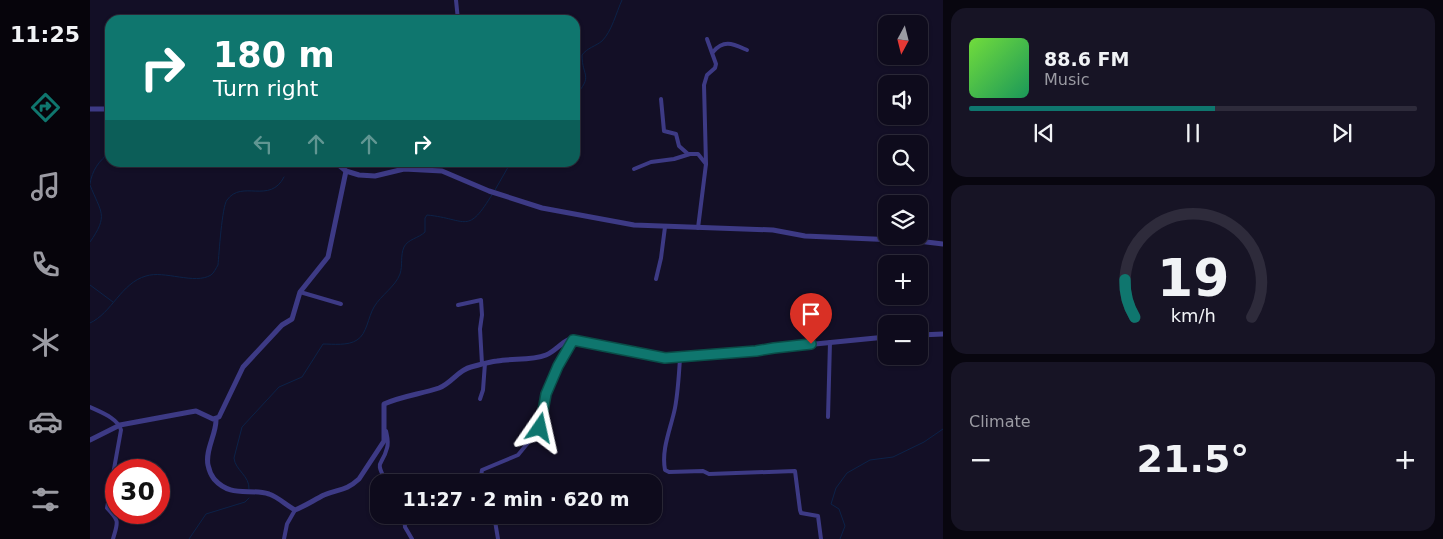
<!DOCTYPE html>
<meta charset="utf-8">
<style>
:root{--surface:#0e0b1c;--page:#171425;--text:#f1f3f6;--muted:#9b9ba3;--line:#2e2b3b;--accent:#0f766e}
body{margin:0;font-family:"DejaVu Sans",sans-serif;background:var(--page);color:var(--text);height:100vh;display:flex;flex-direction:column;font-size:19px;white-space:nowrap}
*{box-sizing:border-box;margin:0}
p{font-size:16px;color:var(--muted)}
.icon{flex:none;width:28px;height:28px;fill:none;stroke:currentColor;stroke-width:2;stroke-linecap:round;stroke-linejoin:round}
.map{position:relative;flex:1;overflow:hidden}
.details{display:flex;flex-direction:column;gap:8px;padding:8px;background:#08060f;width:500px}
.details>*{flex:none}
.guide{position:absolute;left:15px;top:15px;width:475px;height:152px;border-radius:15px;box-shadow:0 1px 4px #0004,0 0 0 1px var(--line);background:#0f766e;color:#fff;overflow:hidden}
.needle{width:32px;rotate:187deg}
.controls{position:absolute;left:788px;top:15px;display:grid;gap:10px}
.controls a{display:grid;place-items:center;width:50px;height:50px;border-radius:10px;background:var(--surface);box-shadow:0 1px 4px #0004,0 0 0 1px var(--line);font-size:25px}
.speed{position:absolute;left:15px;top:459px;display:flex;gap:10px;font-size:25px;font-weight:700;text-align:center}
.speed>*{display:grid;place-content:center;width:65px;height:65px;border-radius:50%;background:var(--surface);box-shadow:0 1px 4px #0004,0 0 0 1px var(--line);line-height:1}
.speed .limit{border:8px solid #d22;background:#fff;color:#111}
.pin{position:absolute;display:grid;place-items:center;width:42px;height:42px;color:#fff;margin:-51px -21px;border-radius:50% 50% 50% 0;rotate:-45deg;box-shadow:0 0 5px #0007}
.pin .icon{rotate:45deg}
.me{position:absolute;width:55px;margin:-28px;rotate:11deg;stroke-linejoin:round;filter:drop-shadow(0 0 4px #0008)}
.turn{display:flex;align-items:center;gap:18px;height:105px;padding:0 25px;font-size:22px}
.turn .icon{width:65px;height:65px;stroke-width:2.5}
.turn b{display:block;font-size:35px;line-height:42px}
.lanes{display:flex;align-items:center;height:48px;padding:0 25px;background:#0003;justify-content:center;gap:25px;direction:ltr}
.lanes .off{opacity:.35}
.big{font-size:38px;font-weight:800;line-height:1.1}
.details .card{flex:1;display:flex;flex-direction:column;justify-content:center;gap:8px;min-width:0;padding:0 18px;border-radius:15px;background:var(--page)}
.details .dial{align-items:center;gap:0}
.dial svg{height:130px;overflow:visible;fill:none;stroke:var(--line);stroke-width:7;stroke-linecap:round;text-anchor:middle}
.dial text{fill:var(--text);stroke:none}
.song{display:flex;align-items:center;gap:15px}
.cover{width:60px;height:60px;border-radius:8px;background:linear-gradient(135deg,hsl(100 70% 55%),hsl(150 70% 35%))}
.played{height:5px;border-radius:2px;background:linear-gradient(90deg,var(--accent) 55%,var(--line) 55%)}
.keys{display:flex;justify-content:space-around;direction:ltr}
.heat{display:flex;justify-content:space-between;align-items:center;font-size:28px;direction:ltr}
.trip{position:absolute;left:280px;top:474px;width:292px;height:50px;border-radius:15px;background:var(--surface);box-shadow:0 1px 4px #0004,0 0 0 1px var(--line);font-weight:800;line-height:50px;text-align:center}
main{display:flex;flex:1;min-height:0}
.tab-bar{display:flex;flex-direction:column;width:90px;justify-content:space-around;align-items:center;background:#06040b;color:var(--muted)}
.tab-bar .icon{width:35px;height:35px}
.tab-bar .selected{color:var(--accent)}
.tab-bar b{font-size:22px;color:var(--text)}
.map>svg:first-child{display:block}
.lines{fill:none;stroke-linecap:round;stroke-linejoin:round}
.stream{stroke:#0c2248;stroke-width:1}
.minor{stroke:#3d3a85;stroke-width:4}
.tertiary{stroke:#3d3a85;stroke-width:5}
.route-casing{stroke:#0a4d48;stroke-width:12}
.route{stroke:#0f766e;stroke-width:9}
</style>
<main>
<nav class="tab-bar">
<b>11:25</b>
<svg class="icon selected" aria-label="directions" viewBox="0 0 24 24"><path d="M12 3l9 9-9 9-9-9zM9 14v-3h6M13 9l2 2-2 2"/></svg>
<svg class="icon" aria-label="music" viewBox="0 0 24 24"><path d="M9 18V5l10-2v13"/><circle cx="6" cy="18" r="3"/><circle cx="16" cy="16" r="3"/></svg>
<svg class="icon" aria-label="phone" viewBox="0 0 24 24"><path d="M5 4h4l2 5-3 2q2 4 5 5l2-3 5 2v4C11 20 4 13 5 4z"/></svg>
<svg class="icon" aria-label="climate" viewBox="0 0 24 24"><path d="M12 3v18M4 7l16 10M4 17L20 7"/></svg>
<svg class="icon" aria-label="car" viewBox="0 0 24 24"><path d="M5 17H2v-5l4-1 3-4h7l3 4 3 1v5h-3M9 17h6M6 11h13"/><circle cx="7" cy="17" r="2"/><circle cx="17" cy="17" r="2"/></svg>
<svg class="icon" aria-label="filters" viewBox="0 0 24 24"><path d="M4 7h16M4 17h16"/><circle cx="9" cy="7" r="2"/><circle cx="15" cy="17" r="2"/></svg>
</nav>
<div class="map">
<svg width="853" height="539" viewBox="0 0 853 539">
<rect width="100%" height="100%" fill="#130f26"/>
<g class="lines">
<!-- stream -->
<g class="stream">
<path d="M485 96C504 75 492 77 492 55 497 48 506 46 512 41 522 31 526 13 532 0"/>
<path d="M0 184C2 170 9 161 20 152"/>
<path d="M0 185C11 213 19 215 0 242"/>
<polyline points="405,190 421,162"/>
<polyline points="0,285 23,302"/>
<path d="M0 323C22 313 31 283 56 276 74 270 105 285 121 275 124 273 126 268 128 265 129 254 132 206 137 200 152 179 180 205 194 177"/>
<path d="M159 489C160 476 145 470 144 458L152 427 189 387 212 377 233 344C243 344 258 346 267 340 277 334 278 317 284 307 291 295 305 287 310 274 313 265 310 256 314 247 318 239 329 238 335 232V218L337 215C378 219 377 236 403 193"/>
<polyline points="99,539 116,514 155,502 159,498"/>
<polyline points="750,539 755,526 749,509 741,504 746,488 757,473 780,460 803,457 834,442 853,429"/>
</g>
<!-- minor -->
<g class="minor">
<polyline points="366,0 368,20"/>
<path d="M623 52C634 39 643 44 657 50"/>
<polyline points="571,99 574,131 586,134 589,146 598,154"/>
<polyline points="544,169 561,162 584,159 600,154 608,154 616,164"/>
<polyline points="608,228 616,164 614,85 617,75 625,68 626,64 617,39"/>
<polyline points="566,279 571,258 575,227"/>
<polyline points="210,292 251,304"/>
<polyline points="368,305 391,300 392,315 390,329 392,364"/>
<path d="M590 358C589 375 588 392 585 408 581 428 571 449 575 470L579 472 613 471 619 474 705 471 710 510 711 513 728 516 731 539"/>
<polyline points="390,399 393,390 395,363"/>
<path d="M0 407C10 412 28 418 31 430L17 508C30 522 28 521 23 539"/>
<polyline points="738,417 740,342"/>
<path d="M296 482C284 458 292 468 297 448 299 442 297 436 296 431"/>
<polyline points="394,482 391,476 392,470 428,455 450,428 456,394 468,366 483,340"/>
<polyline points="18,500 26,506"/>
<polyline points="314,515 315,527 322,539"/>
<polyline points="404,515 408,539"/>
<polyline points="194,539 197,524 205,510"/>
</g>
<!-- tertiary -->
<g class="tertiary">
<polyline points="0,109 20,109"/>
<polyline points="245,162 256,171 269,175 285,176 314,169 352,171 399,191 452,208 544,225 683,230 715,236 828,241 853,244"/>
<polyline points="829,335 853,334"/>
<path d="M126 420C126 435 115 450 118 465 119 470 121 475 124 479 141 498 158 488 179 494 188 497 196 505 205 510 215 506 224 500 234 495 248 489 256 491 269 479L294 441V404C312 396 331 394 349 388 362 383 368 370 381 367 389 365 398 362 407 361 423 358 441 361 456 355 464 352 470 344 478 340L575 358H585L796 337"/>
<polyline points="0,440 30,425 100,412 106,411 123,419 129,417 153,367 192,325 202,319 210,292 238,257 256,171"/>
</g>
</g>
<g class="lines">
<!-- route casing -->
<g class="route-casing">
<polyline id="route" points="450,428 456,394 468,366 483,340 575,358 666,351 684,348 721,344"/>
</g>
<!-- route -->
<use href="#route" class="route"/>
</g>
</svg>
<div class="controls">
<a><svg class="needle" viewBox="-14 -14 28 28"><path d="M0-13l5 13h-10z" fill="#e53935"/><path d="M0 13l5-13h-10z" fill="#9b9ba3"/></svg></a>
<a><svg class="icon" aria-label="sound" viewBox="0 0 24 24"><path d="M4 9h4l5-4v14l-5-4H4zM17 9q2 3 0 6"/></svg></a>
<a><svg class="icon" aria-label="search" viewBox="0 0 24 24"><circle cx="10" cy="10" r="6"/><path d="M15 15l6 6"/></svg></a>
<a><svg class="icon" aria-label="layers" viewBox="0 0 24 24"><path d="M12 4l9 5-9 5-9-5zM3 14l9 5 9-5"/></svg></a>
<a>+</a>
<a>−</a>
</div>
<div class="speed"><div class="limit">30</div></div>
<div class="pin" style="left:721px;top:344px;background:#d93025"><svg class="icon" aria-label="arrive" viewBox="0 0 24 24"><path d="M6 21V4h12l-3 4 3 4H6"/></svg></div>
<svg class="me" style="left:450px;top:428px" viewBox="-20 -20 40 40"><path d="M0-17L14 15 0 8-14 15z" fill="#0f766e" stroke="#fff" stroke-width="4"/></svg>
<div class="trip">11:27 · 2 min · 620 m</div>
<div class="guide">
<div class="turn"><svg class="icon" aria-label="right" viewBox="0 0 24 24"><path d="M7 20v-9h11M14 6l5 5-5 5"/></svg><div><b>180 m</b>Turn right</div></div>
<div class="lanes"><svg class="icon off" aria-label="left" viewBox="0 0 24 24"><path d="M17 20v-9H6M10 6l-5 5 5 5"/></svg><svg class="icon off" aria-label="ahead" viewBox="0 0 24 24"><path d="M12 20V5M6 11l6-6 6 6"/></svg><svg class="icon off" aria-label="ahead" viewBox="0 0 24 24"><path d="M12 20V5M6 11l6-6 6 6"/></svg><svg class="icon" aria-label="right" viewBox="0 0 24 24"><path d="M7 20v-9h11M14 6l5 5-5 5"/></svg></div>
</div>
</div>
<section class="details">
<div class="card">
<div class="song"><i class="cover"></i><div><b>88.6 FM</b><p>Music</p></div></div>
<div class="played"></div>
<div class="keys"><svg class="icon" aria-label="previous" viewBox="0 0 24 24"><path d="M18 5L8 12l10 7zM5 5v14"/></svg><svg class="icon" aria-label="pause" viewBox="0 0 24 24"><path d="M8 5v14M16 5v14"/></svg><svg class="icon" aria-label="next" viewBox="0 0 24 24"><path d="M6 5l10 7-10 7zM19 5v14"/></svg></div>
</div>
<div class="card dial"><svg viewBox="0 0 100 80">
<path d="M14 69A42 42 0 1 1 86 69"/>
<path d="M14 69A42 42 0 0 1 8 46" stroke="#0f766e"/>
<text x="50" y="56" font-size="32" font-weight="700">19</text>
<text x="50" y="72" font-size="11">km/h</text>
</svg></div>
<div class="card"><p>Climate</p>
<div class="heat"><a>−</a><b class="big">21.5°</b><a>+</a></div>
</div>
</section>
</main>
